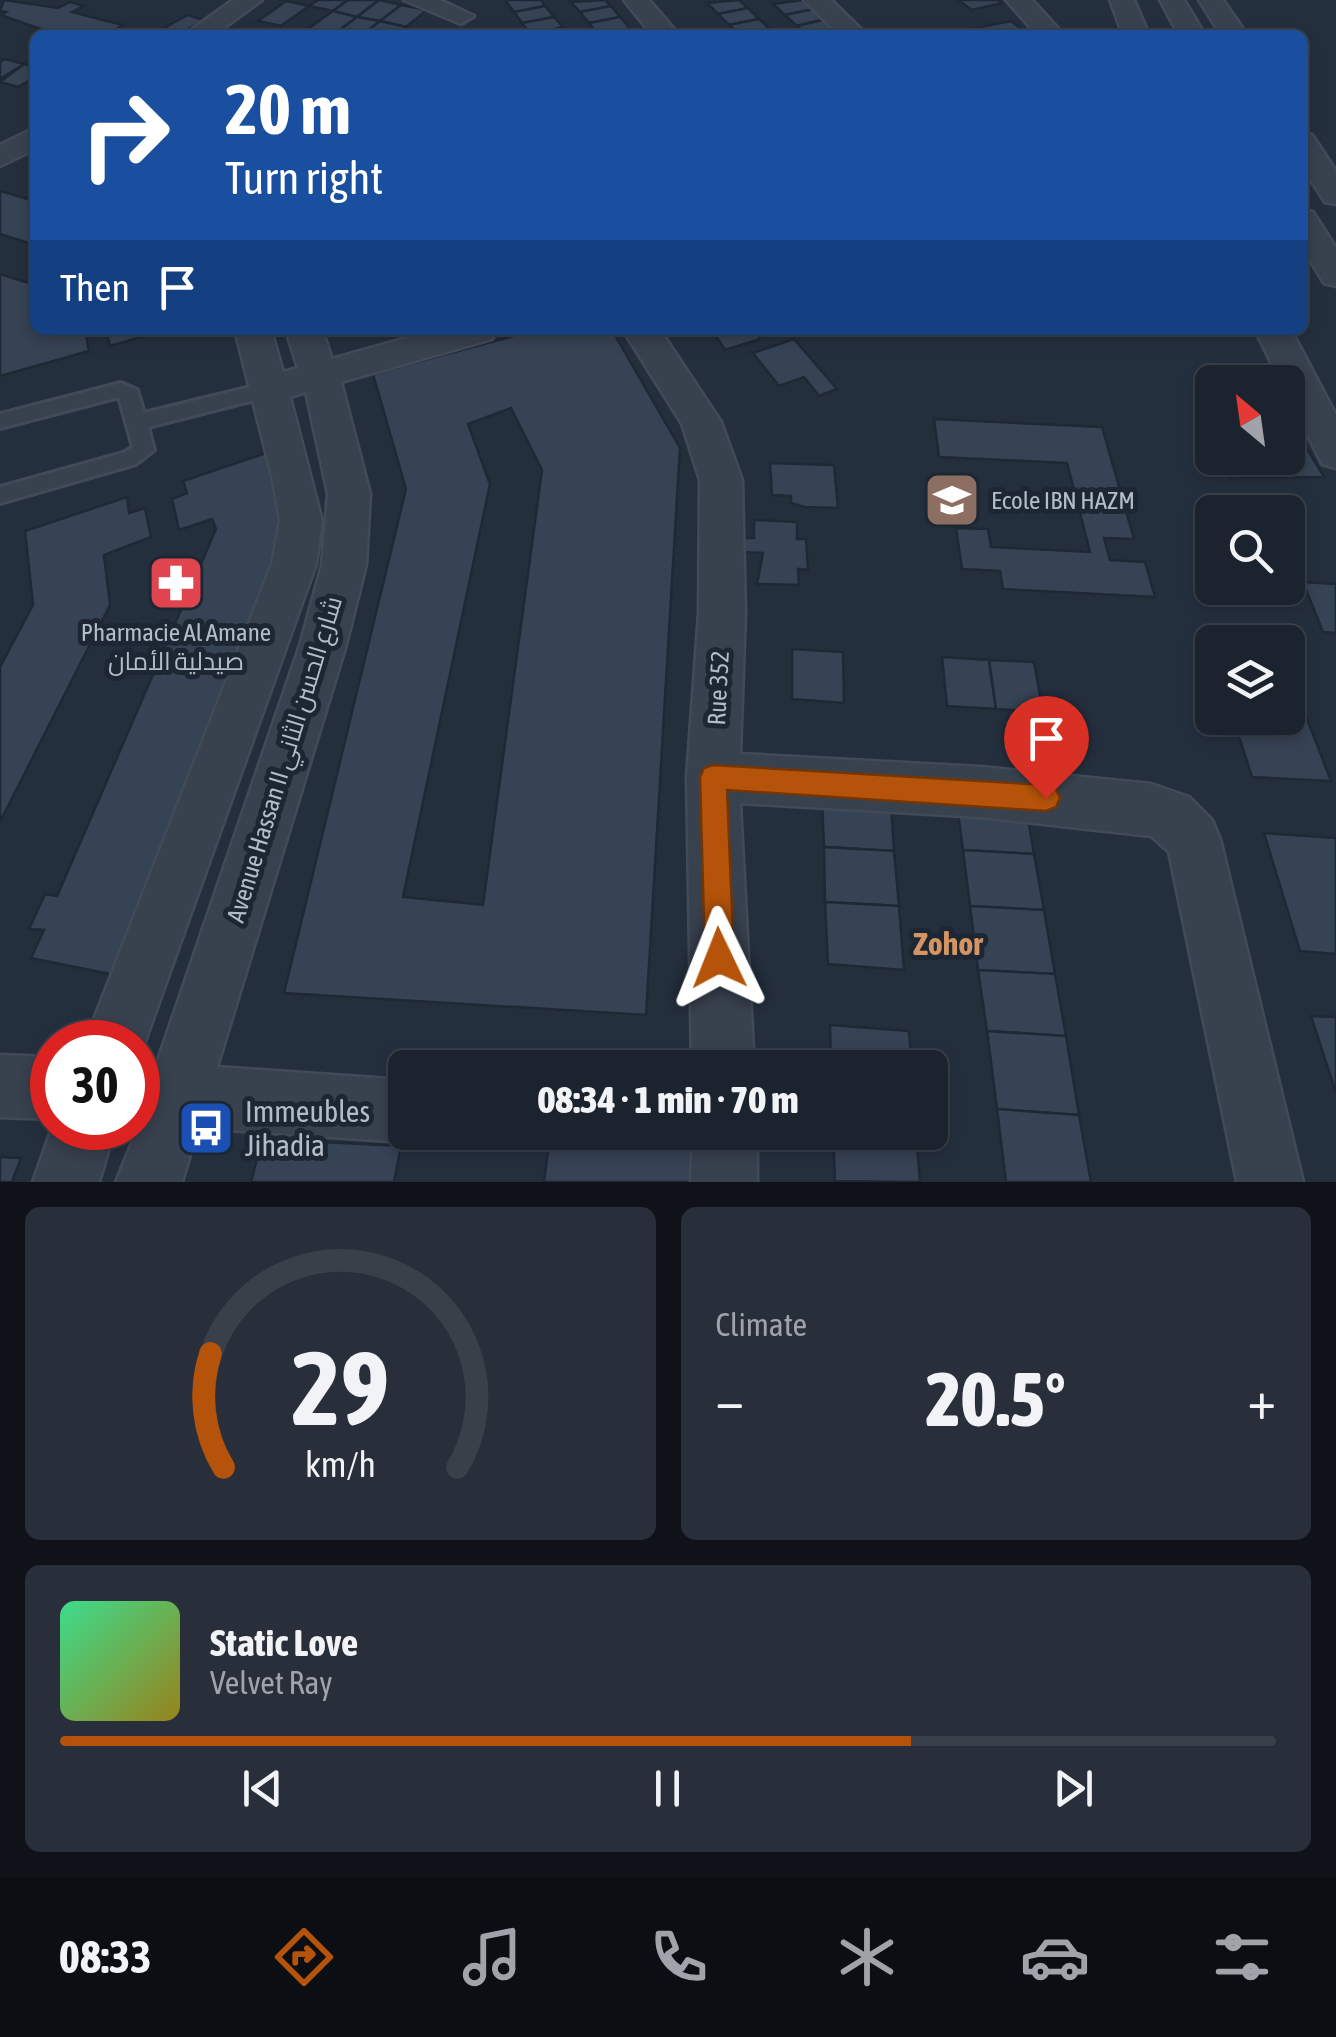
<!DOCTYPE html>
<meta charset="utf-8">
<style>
:root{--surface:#1b232e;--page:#282f3a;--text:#f1f3f6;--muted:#a0a4aa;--line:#39404a;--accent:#b45309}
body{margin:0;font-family:"Asap Condensed",Cairo,sans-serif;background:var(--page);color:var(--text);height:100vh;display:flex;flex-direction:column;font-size:38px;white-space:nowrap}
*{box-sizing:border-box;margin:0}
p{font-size:32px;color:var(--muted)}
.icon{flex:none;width:55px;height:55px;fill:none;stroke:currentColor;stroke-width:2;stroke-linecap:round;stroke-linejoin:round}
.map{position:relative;height:1182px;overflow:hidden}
.panel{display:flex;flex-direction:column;gap:25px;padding:25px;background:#0f1319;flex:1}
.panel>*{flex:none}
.banner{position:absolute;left:30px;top:30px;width:1278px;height:305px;border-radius:15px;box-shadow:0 5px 15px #0003,0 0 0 2px var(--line);background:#1a4fa0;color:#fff;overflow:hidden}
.needle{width:65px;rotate:331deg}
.controls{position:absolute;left:1195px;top:365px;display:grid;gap:20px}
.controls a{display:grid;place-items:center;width:110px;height:110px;border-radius:15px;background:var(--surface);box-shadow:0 5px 15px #0003,0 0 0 2px var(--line);font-size:50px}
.speed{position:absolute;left:30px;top:1020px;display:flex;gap:20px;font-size:50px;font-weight:700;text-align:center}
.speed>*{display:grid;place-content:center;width:130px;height:130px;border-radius:50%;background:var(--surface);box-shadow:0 5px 15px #0003,0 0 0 2px var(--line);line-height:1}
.speed .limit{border:15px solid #d22;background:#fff;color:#111}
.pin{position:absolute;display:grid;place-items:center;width:85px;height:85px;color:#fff;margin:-102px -42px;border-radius:50% 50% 50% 0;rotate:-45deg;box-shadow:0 0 10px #0007}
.pin .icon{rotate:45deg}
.me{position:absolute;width:110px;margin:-55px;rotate:358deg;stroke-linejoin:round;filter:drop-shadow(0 0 8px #0008)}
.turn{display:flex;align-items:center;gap:35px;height:210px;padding:0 30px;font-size:45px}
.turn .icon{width:130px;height:130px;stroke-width:2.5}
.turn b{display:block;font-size:70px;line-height:85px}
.then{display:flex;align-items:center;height:95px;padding:0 30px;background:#0003;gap:20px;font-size:38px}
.big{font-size:75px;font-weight:800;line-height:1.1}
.panel .tile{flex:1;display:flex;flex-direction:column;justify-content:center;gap:15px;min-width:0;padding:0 35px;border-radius:15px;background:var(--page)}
.panel .dial{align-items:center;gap:0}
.dial svg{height:260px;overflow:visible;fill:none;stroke:var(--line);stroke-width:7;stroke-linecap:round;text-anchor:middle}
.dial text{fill:var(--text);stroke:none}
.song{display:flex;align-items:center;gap:30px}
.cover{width:120px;height:120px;border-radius:15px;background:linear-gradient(135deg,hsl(150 70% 55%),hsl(50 70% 35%))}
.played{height:10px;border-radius:5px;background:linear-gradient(90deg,var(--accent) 70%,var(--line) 70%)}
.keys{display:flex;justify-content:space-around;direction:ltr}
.heat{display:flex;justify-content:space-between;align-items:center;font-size:55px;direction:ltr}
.panel .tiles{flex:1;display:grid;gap:25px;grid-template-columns:1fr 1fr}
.tile:last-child{grid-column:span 2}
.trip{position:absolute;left:388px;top:1050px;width:560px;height:100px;border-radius:15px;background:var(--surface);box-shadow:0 5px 15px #0003,0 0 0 2px var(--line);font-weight:800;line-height:100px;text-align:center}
.menu{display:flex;height:160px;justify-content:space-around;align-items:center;background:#0b0e12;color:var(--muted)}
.menu .icon{width:70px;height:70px}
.menu .current{color:var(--accent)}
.menu b{font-size:45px;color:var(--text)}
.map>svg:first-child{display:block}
.building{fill:#364354;stroke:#1f2835;stroke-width:2.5;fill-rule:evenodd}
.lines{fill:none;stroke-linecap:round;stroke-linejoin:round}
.lane-casing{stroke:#414a57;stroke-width:6}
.street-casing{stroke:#414a57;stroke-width:5}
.lane{fill:#38414e;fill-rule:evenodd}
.street{fill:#38414e;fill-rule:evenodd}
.route{fill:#b45309;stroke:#753606;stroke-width:2.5}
.labels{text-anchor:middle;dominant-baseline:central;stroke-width:10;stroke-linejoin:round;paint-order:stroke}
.poi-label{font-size:25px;fill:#b4bcc9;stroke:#1d2633;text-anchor:start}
.street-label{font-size:25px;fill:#b4bcc9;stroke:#1d2633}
.near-poi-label{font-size:30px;fill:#b4bcc9;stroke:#1d2633;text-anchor:start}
.near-neighbourhood-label{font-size:32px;font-weight:bold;fill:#d59563;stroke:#1d2633}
</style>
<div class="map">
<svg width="1336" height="1182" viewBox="0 0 1336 1182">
<rect width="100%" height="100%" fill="#242f3e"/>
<!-- building -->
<g class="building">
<polygon points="4,0 58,8 70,2 84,6 72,12 123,25 106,35 43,30 1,15 6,12 0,11"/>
<polygon points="318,0 348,0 333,11 309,6"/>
<polygon points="348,0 379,0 357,17 333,11"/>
<polygon points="379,0 401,5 380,21 357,17"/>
<polygon points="505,0 541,0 545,6 514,12"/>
<polygon points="605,0 611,6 580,12 571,2"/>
<polygon points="739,0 748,8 718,14 707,3"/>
<polygon points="804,0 814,9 785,15 773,4"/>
<polygon points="958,0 998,0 1002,3 972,10"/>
<polygon points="286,1 309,6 281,26 258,21"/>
<polygon points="401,5 427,10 406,27 380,21"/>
<polygon points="545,6 554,17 522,23 514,12"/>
<polygon points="611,6 620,17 589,23 580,12"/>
<polygon points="748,8 759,19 729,25 718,14"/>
<polygon points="814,9 826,19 797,26 785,15"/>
<polygon points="333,11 357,17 333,35 305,31"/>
<polygon points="188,15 204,20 181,33 164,28"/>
<polygon points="357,17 380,21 362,35 333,35"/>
<polygon points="554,17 563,27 531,34 522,23"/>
<polygon points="620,17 630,28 598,35 589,23"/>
<polygon points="759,19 771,30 740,35 729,25"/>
<polygon points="826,19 840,31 807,35 797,26"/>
<polygon points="380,21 406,27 396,35 362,35"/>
<polygon points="1011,21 1029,35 972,35 966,30"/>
<polygon points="5,59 24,64 0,79 0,62"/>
<polygon points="24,64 35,67 35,77 18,87 0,82"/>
<polygon points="0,191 35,201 35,245 0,234"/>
<polygon points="0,274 35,285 35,330 85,330 89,351 0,376"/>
<polygon points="106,330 166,330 110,346"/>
<path d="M536 330H612L680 448 646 1015 284 993 406 489 373 374ZM511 408 542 470 483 905 403 897 490 484 468 424Z"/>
<polygon points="712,330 754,330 760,339 725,350"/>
<polygon points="794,339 837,389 819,396 804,377 779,386 753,353"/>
<polygon points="1288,417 1324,477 1231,478 1220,458 1288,458"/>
<polygon points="934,419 1102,427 1134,539 1104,538 1110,560 1145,562 1155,597 1003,589 1000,571 962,569 956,528 988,529 991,547 1090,552 1067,463 939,457"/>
<polygon points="272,451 294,518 120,976 31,958 44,930 29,929 45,894 57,896 216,529 212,519 179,530 172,499 187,493 183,481"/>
<polygon points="770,463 834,465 838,508 805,507 791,503 791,496 772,495"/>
<polygon points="127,497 129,513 145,508 151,537 104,555 110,605 0,822 0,667 33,605 25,531"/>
<polygon points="754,520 797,522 797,539 806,539 808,570 798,569 799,585 757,584 763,553 740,552 740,538 754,538"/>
<polygon points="1303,582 1336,584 1336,633 1323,632"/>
<polygon points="792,649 843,652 844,703 792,699"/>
<polygon points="942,657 989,660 996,709 947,706"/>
<polygon points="989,660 1034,662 1043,712 996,709"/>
<polygon points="1288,697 1299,698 1331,781 1252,777 1233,718 1288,718"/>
<polygon points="956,798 1025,801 1034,854 963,850"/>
<polygon points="822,799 891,803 894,851 824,847"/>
<polygon points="1264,833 1336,838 1336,954 1300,951"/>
<polygon points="824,847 894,851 899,906 825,902"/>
<polygon points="963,850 1034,854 1044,910 970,906"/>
<polygon points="825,902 899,906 904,970 828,964"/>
<polygon points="970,906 1044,910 1055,974 978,970"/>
<polygon points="978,970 1055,974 1066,1036 987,1031"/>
<polygon points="1311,1016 1336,1017 1336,1093"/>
<polygon points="830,1025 909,1031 912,1068 831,1068"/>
<polygon points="987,1031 1066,1036 1079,1115 997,1109"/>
<polygon points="997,1109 1079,1115 1091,1182 1006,1182"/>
<polygon points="833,1132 916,1132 920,1182 835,1181"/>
<polygon points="550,1135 693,1146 691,1182 544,1182"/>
<polygon points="262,1139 401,1146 394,1182 251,1182"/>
<polygon points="0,1157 21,1158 12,1182 0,1182"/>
</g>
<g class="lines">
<!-- lane casing -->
<g class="lane-casing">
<polygon id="lane" points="271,382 278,384 278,394 148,427 154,450 136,464 0,503 0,487 123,453 133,447 119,397 0,428 0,414 121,383 137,390 144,413"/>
</g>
<!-- street casing -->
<g class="street-casing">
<g id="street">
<polygon points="233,0 262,0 214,35 184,35"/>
<polygon points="404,0 440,0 474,16 461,24"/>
<polygon points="624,0 649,0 679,35 652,35"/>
<polygon points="804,0 831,0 867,35 839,35"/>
<polygon points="1006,0 1032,0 1064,35 1037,35"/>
<polygon points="1110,0 1134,0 1149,35 1123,35"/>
<polygon points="1160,0 1184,0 1205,35 1179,35"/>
<polygon points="1199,0 1223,0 1247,35 1221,35"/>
<polygon points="35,128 35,149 0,166 0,145"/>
<polygon points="1302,132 1312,135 1336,171 1336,204 1325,202 1302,166"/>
<polygon points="1302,209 1313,212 1336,248 1336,286 1324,283 1302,247"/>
<polygon points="235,330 271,330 283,372 298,368 286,330 322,330 332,359 435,330 497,330 492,339 341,382 370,494 366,565 346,645 217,1067 405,1080 405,1132 428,1132 405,1142 198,1128 182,1182 116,1182 138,1128 138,1062 157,1063 300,645 322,565 328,494 306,392 290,397 322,521 316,564 138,1061 138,1042 85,1042 272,564 280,521 273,480"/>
<polygon points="623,330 660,330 721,422 742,480 745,613 740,754 981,767 1151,784 1189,797 1212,820 1220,839 1303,1182 1237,1182 1169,852 1151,836 981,817 740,803 754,1068 692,1068 687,777 699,613 700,480 682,424"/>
<polygon points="1255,330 1291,330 1336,415 1336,468 1322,464 1288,396 1288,382 1281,382"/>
<polygon points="0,1055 52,1057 52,1119 0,1117"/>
<polygon points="52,1128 115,1128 99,1182 33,1182"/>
<polygon points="693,1132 757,1132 757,1182 691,1182"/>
</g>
</g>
<!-- lane -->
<use href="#lane" class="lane"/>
<!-- street -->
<use href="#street" class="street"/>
</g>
<!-- route -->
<polygon class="route" points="713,765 1046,785 1056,789 1060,798 1056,807 1046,811 727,790 734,958 730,969 719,973 709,969 705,958 700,777 704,768"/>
<!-- icons -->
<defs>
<g id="school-square" transform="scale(2.875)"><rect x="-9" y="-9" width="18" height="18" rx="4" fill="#8d6e63" stroke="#1d2633"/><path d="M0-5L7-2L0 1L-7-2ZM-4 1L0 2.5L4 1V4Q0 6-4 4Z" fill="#fff"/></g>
<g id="pharmacy-square" transform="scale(2.875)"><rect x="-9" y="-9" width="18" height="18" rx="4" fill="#e0444e" stroke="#1d2633"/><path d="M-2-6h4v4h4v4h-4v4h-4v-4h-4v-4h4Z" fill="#fff"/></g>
<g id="bus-square" transform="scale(2.875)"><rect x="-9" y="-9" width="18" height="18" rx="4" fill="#1a4fb4" stroke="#1d2633"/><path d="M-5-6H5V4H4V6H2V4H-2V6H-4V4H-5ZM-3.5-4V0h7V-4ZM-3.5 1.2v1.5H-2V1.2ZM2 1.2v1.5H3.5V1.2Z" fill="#fff"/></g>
</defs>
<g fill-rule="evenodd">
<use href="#school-square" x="952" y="500"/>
<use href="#pharmacy-square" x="176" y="583"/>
<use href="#bus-square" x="206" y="1128"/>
</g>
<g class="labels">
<!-- poi labels -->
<g class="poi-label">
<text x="991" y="500">Ecole IBN HAZM</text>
<text x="176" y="632" text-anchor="middle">Pharmacie Al Amane<tspan x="176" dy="29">صيدلية الأمان</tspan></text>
</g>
<!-- street labels -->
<g class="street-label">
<text transform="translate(718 688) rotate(-87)">Rue 352</text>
<text transform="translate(284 759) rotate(-73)">Avenue Hassan II شارع الحسن الثاني</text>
</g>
<!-- near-poi labels -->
<g class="near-poi-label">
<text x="245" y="1111">Immeubles<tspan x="245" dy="34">Jihadia</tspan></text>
</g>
<!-- near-neighbourhood labels -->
<g class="near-neighbourhood-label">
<text x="948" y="943">Zohor</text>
</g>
</g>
</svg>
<div class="controls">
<a><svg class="needle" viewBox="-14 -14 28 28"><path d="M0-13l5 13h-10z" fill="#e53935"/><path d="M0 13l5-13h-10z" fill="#a0a4aa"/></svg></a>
<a><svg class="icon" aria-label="search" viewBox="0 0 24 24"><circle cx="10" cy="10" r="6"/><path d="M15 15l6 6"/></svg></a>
<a><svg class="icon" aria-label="layers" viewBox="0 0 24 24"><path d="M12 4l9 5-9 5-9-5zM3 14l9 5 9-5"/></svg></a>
</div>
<div class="speed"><div class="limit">30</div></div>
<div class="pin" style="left:1046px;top:798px;background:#d93025"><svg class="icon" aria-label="arrive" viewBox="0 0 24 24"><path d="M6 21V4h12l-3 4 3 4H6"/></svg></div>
<svg class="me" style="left:719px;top:958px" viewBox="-20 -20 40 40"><path d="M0-17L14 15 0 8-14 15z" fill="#b45309" stroke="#fff" stroke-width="4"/></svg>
<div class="trip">08:34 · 1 min · 70 m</div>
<div class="banner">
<div class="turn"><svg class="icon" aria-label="right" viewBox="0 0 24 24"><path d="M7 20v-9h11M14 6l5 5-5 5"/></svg><div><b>20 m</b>Turn right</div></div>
<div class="then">Then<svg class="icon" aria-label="arrive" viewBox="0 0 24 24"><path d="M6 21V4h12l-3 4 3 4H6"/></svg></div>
</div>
</div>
<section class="panel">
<div class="tiles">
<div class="tile dial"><svg viewBox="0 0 100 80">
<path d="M14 69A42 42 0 1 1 86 69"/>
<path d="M14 69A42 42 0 0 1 10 34" stroke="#b45309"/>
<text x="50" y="56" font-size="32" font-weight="700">29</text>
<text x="50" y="72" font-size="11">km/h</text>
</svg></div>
<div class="tile"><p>Climate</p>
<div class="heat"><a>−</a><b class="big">20.5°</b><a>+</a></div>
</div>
<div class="tile">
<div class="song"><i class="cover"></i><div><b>Static Love</b><p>Velvet Ray</p></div></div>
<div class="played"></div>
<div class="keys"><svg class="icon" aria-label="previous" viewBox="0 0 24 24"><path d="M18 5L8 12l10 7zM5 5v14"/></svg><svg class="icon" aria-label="pause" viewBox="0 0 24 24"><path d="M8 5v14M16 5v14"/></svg><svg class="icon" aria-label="next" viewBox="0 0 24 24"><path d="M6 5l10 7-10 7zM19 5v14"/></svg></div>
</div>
</div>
</section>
<nav class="menu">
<b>08:33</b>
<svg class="icon current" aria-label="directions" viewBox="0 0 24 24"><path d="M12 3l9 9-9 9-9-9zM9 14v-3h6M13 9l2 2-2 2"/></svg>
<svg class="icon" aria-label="music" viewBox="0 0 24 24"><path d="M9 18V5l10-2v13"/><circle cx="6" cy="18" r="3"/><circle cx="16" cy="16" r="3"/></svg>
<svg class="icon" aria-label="phone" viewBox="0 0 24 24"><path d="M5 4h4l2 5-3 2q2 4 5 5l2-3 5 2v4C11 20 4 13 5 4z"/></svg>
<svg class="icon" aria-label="climate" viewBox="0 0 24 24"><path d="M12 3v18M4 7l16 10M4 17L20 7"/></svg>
<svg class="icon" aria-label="car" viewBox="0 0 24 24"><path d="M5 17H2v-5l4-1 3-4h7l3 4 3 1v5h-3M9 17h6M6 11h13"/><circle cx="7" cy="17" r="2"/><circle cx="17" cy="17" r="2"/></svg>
<svg class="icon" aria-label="filters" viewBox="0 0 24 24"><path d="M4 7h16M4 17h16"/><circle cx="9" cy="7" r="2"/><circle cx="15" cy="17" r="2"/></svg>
</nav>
